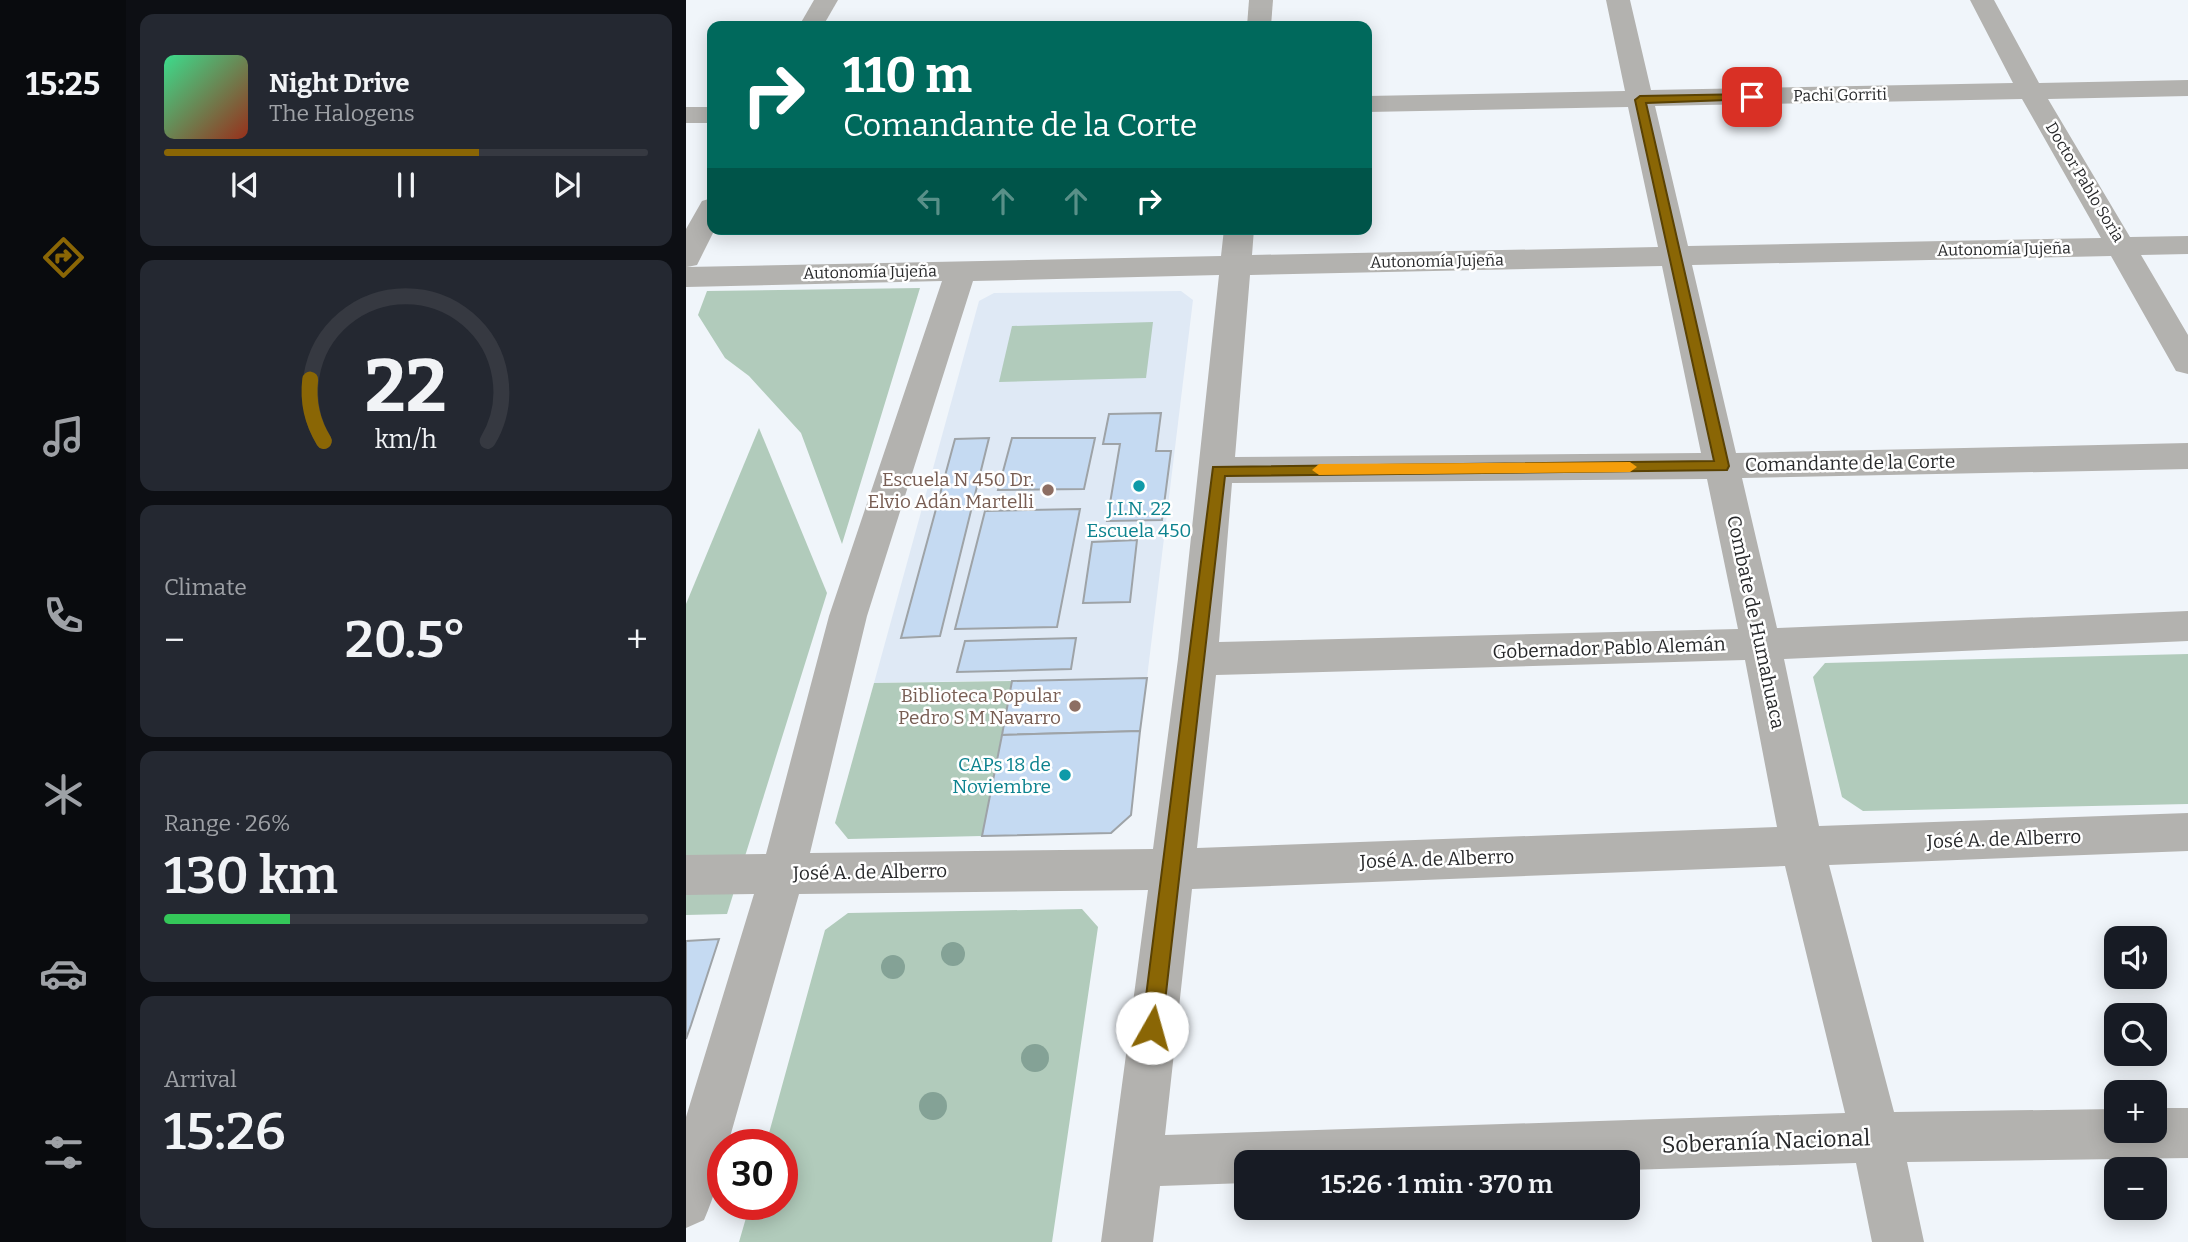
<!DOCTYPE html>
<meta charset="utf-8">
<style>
:root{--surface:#171b24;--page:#242831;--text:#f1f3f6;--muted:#9ea1a6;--line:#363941;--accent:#8a6605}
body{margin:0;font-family:Bitter,serif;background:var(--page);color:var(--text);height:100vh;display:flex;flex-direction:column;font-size:26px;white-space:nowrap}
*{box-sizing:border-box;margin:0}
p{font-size:23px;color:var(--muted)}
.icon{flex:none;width:38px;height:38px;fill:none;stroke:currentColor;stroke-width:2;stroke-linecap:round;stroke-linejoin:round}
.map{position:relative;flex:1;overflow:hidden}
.side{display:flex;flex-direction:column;gap:14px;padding:14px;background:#0d0f14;width:560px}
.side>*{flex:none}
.hud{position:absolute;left:21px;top:21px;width:665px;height:214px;border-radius:14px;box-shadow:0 4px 18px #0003;background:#00695c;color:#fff;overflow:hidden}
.fabs{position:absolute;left:1418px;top:926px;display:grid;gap:14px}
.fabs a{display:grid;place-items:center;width:63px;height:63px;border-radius:14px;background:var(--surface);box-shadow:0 4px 18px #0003;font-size:35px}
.speed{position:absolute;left:21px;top:1129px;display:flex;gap:14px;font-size:35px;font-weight:700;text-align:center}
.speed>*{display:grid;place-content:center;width:91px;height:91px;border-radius:50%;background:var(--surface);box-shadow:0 4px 18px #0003;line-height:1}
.speed .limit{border:10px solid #d22;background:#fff;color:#111}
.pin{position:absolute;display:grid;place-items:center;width:60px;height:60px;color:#fff;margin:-30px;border-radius:14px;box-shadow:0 4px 10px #0006}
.me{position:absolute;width:77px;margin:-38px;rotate:7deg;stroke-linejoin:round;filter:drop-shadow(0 0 5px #0008)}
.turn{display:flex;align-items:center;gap:24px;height:147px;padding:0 21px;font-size:32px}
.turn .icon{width:91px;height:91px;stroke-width:2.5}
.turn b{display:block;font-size:49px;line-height:60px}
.lanes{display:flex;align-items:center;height:66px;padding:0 21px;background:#0003;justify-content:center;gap:35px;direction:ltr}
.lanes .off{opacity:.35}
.big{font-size:52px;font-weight:600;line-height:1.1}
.side .card{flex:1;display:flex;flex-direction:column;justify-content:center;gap:10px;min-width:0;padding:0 24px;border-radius:14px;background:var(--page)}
.side .dial{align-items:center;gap:0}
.dial svg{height:182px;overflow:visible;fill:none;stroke:var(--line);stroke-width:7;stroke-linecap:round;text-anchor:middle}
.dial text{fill:var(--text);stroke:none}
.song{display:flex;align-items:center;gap:21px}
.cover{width:84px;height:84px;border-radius:10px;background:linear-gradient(135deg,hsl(150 70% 55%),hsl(10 70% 35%))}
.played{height:7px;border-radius:4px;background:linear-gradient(90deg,var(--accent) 65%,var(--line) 65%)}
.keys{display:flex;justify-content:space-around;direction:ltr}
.heat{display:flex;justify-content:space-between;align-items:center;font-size:38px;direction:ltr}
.charge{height:10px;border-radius:5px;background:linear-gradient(90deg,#34c759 26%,var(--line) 0)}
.trip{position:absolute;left:548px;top:1150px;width:406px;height:70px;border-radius:14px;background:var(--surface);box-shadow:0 4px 18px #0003;font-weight:600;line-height:70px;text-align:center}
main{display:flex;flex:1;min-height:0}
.tab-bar{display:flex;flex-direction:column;width:126px;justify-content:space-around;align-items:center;background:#090b0e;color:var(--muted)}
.tab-bar .icon{width:49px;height:49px}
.tab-bar .on{color:var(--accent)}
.tab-bar b{font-size:32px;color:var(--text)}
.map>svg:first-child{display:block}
.built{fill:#dfe9f5}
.green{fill:#b1cbbb}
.building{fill:#c5daf2;stroke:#9ea3a7;stroke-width:2}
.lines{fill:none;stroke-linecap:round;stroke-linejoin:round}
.street{fill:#b3b2af;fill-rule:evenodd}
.tree{fill:#84a296}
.route{fill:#8a6605;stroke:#5a4203;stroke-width:2}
.slow{fill:#f59e0b}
.culture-dot{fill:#0f9aa8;stroke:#fff;stroke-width:2.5}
.education-dot{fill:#8d6e63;stroke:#fff;stroke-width:2.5}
.labels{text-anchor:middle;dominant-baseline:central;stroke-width:5;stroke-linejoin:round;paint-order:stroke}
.far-street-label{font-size:16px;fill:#27282a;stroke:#fff}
.street-label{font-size:19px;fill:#27282a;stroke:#fff}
.education-label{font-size:19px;fill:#785e54;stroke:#fff;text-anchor:end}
.culture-label{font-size:19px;fill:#0d838f;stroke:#fff}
.near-street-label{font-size:23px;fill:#27282a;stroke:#fff}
</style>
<main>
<nav class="tab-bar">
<b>15:25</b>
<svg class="icon on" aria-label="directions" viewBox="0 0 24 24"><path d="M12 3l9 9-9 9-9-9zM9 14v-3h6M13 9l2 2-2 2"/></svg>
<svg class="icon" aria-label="music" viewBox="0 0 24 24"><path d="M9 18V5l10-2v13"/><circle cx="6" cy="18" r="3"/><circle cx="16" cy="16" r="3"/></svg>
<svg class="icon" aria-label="phone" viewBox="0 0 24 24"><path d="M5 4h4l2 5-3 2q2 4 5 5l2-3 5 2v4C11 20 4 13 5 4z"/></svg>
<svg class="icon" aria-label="climate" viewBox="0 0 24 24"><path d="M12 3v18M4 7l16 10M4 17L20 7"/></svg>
<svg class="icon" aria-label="car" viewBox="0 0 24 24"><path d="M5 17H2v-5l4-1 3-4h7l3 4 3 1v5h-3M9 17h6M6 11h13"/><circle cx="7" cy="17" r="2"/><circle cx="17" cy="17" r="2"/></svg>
<svg class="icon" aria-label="filters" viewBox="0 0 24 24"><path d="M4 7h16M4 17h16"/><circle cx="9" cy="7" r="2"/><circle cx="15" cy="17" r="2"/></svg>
</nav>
<section class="side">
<div class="card">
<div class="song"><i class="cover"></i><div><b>Night Drive</b><p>The Halogens</p></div></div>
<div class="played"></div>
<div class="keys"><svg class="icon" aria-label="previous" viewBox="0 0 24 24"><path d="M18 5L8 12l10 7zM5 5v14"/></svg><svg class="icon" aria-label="pause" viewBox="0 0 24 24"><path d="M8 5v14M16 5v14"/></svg><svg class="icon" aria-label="next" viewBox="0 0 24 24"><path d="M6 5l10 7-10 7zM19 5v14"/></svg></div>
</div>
<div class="card dial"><svg viewBox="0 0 100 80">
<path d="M14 69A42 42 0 1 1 86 69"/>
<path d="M14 69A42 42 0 0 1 8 42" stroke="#8a6605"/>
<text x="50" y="56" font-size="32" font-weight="700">22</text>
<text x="50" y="72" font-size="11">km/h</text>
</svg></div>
<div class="card"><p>Climate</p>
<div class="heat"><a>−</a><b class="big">20.5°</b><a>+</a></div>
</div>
<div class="card"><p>Range · 26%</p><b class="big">130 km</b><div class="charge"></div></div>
<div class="card"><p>Arrival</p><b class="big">15:26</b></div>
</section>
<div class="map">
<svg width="1502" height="1242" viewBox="0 0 1502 1242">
<rect width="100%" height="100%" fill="#f0f5fa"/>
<!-- built -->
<polygon class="built" points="495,291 507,300 461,678 188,683 293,301 308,293"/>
<!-- green -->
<g class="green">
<polygon points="234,288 156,544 115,433 63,376 39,358 12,315 21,291"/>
<polygon points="467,322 460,378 313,382 326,326"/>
<polygon points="73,428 141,593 41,914 0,915 0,604"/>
<polygon points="1502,654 1502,804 1177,811 1156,797 1127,677 1139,663"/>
<polygon points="326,681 296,836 162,839 149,823 188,683"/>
<polygon points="396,909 412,927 366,1242 53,1242 64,1204 96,1204 96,1144 80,1144 139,930 162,913"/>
</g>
<!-- building -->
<g class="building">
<polygon points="475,413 470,451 485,451 476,520 421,521 434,444 417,444 423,414"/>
<polygon points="303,438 254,636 215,638 269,439"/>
<polygon points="326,438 409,438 398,489 312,490"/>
<polygon points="394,509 371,627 269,629 299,511"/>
<polygon points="451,540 444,602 397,603 406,542"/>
<polygon points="390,638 385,669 271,672 279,641"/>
<polygon points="461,678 454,731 316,735 326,681"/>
<polygon points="454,731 445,815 425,833 296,836 316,735"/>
<polygon points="33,939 5,1025 0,1039 0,941"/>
</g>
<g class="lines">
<!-- street -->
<g class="street">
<polygon points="128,0 152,0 137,26 113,26"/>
<polygon points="563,0 587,0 585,26 561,26"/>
<path d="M920 0H944L965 90 1327 83 1284 0H1308L1353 83 1502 80V96L1362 99 1444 237 1502 236V254L1455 255 1502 335V374L1490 371 1425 256 1006 265 1050 453 1502 443V469L1056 478 1091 628 1502 611V641L1098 659 1133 826 1502 813V851L1143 865 1208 1112 1430 1109V1130H1468V1108H1502V1158L1221 1162 1238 1242H1186L1170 1163 942 1170V1162H560V1183L474 1186 467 1242H415L462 890 113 894 42 1144H37C37 1171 28 1196 18 1220L0 1228V1117L68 894 0 895V855L80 854 143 616 256 281 0 287V229L16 201 26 198V229H29L11 265 1 267 535 256 538 229H568L566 255 972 247 942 107 681 112V96L939 91ZM1336 99 1415 238 1002 246 969 106ZM976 266 1015 453 549 457 564 275ZM533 275 492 659 467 849 124 853 181 616 287 281ZM1021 479 1052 629 533 642 546 483ZM1059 660 1091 827 511 848 530 675ZM1099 866 1159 1113 479 1135 506 889Z"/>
<rect x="0" y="107" width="26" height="16"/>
</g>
</g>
<!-- trees -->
<g class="tree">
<circle cx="267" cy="954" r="12"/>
<circle cx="207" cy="967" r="12"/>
<circle cx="349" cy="1058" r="14"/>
<circle cx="247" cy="1106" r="14"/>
</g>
<!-- route -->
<polygon class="route" points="1066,94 1071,97 1069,99 960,103 1043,466 1041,470 539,476 476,1028 473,1035 466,1038 459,1035 456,1028 527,467 1028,461 949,100 954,96"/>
<!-- slow -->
<polygon class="slow" points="944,462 951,467 944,472 633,475 626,470 633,464"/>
<!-- markers -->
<g class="culture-dot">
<circle cx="453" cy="486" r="7"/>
<circle cx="379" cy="775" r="7"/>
</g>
<g class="education-dot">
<circle cx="362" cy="490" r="7"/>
<circle cx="389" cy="706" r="7"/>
</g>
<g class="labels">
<!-- far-street labels -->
<g class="far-street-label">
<text transform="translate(1154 95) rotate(-1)">Pachi Gorriti</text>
<text transform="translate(1399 182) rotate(59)">Doctor Pablo Soria</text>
<text transform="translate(1318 249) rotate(-1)">Autonomía Jujeña</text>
<text transform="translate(751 261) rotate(-1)">Autonomía Jujeña</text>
<text transform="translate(184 272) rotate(-1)">Autonomía Jujeña</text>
</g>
<!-- street labels -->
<g class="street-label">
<text transform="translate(1164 463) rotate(-1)">Comandante de la Corte</text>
<text transform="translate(1070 622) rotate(78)">Combate de Humahuaca</text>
<text transform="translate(923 648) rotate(-2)">Gobernador Pablo Alemán</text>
<text transform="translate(1318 839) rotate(-2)">José A. de Alberro</text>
<text transform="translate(751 859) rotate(-2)">José A. de Alberro</text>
<text transform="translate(184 872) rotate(-1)">José A. de Alberro</text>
</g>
<!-- education labels -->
<g class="education-label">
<text x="348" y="479">Escuela N 450 Dr.<tspan x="348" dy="22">Elvio Adán Martelli</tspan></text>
<text x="375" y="695">Biblioteca Popular<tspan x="375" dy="22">Pedro S M Navarro</tspan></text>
</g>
<!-- culture labels -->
<g class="culture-label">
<text x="453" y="508">J.I.N. 22<tspan x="453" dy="22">Escuela 450</tspan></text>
<text x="365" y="764" text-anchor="end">CAPs 18 de<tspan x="365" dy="22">Noviembre</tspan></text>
</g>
<!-- near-street labels -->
<g class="near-street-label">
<text transform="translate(1080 1141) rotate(-2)">Soberanía Nacional</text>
</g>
</g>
</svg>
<div class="fabs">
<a><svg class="icon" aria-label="sound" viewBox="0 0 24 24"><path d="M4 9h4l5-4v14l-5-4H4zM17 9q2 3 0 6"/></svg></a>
<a><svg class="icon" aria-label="search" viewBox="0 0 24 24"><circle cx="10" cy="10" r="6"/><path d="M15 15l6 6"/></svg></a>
<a>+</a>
<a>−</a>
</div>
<div class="speed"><div class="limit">30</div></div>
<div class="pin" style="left:1066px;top:97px;background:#d93025"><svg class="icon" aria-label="arrive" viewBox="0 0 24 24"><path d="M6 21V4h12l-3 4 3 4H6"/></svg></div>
<svg class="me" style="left:466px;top:1028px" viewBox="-20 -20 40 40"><circle r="19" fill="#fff"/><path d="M0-13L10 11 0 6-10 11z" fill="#8a6605"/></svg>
<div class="trip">15:26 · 1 min · 370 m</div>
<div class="hud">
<div class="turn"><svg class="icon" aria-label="right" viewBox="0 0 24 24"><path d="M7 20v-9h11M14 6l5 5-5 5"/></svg><div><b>110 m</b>Comandante de la Corte</div></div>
<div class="lanes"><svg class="icon off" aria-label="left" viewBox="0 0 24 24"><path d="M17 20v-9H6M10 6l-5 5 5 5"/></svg><svg class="icon off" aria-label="ahead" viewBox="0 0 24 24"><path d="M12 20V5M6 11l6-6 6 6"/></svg><svg class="icon off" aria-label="ahead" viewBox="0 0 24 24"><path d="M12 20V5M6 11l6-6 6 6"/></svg><svg class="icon" aria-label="right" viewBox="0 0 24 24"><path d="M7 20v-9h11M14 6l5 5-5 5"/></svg></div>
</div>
</div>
</main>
